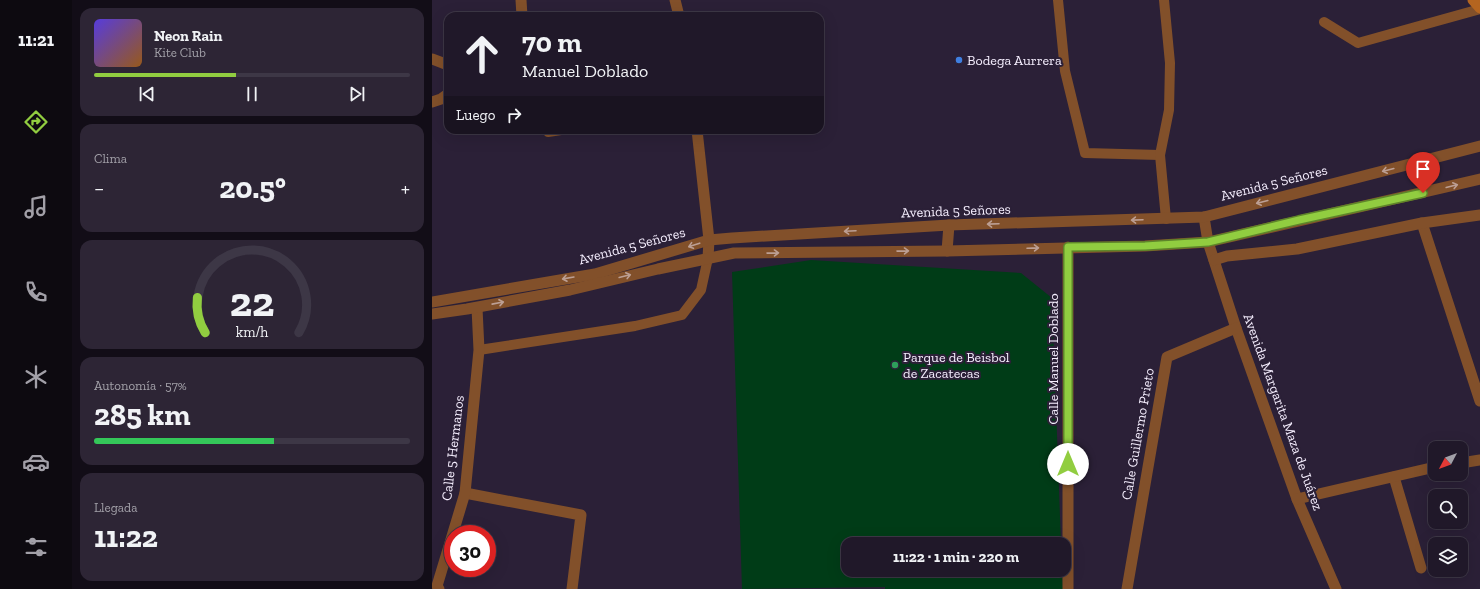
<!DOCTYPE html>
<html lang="es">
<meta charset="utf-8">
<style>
:root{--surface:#201829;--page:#2d2535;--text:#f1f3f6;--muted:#a2a0a8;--line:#3d3746;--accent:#91cd40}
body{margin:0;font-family:"Zilla Slab",serif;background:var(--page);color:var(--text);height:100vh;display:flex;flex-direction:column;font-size:15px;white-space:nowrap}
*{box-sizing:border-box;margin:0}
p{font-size:13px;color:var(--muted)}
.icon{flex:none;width:22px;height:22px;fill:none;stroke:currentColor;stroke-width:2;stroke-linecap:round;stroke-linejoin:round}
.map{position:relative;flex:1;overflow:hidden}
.side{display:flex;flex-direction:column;gap:8px;padding:8px;background:#120d17;width:360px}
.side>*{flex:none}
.hud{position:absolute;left:12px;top:12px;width:380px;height:122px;border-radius:12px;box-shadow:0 4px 16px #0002,0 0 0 1px var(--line);background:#201829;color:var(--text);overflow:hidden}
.needle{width:26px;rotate:229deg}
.buttons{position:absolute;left:996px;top:441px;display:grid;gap:8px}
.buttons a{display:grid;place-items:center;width:40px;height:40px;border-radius:8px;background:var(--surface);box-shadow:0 4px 16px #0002,0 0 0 1px var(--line);font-size:20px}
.speed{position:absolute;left:12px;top:525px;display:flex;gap:8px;font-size:20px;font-weight:700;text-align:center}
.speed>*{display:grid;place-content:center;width:52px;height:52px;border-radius:50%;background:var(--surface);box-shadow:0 4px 16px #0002,0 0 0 1px var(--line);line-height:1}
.speed .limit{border:6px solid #d22;background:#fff;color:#111}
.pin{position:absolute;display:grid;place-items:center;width:34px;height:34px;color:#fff;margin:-41px -17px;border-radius:50% 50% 50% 0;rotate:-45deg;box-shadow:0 0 4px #0007}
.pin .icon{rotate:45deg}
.me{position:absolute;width:44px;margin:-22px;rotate:0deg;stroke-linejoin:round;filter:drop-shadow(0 0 3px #0008)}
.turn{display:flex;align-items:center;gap:14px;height:84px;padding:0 12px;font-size:18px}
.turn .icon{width:52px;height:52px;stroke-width:2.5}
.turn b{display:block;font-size:28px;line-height:34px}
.then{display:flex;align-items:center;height:38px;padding:0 12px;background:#0003;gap:8px;font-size:15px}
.big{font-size:30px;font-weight:700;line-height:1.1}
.side .widget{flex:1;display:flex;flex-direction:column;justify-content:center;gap:6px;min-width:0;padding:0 14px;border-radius:12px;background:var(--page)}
.side .dial{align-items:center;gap:0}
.dial svg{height:104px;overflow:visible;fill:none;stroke:var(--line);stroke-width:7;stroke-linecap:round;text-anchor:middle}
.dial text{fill:var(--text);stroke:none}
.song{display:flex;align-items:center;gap:12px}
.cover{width:48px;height:48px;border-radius:6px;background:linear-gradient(135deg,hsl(250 70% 55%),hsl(30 70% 35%))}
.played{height:4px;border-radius:2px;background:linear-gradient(90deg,var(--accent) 45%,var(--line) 45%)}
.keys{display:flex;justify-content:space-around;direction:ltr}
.heat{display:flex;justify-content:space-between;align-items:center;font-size:22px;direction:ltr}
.charge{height:6px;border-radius:3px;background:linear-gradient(90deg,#34c759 57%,var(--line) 0)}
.trip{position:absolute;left:409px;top:537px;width:230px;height:40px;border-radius:12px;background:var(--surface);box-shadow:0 4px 16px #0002,0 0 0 1px var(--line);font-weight:700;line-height:40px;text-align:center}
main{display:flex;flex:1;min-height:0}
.dock{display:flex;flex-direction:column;width:72px;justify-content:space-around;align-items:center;background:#0d0a10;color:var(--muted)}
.dock .icon{width:28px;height:28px}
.dock .current{color:var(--accent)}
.dock b{font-size:18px;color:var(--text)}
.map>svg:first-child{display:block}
.pitch{fill:#003c17}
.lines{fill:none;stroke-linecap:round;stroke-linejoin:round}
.service{stroke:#82502a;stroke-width:10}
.minor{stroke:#82502a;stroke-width:11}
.tertiary{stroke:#82502a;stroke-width:11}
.secondary{stroke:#b56520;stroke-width:11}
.oneway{stroke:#bc9f94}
.route-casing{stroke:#5e852a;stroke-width:10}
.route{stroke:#91cd40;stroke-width:7}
.shop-dot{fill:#3f7fe0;stroke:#2b2037;stroke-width:1.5}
.leisure-dot{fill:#2e9e5b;stroke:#2b2037;stroke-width:1.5}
.labels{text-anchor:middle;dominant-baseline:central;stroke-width:4;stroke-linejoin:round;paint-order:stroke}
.poi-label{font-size:14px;fill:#f5eefe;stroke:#2b2037;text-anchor:start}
.street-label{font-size:14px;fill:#f5eefe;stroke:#2b2037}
</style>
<main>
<nav class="dock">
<b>11:21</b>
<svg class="icon current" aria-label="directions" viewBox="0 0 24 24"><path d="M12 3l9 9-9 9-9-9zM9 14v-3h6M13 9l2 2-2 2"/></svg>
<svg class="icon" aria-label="music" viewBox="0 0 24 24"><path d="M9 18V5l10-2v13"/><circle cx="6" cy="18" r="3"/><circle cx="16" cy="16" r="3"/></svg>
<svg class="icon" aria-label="phone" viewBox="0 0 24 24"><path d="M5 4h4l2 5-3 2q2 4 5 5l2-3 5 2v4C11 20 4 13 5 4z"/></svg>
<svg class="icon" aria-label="climate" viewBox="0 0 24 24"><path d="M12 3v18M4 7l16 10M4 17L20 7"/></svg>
<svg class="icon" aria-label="car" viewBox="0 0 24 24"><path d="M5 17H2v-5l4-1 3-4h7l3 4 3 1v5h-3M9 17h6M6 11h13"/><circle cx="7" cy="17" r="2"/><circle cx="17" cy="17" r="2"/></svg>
<svg class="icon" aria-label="filters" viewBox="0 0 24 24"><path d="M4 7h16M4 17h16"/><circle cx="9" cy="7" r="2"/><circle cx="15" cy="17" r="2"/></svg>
</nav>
<section class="side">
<div class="widget">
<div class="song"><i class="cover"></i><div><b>Neon Rain</b><p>Kite Club</p></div></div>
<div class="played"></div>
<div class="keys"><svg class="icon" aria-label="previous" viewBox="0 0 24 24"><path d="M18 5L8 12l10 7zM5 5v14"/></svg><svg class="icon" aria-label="pause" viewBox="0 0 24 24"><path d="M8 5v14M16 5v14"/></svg><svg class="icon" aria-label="next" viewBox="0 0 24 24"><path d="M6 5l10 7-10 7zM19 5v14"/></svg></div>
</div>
<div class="widget"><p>Clima</p>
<div class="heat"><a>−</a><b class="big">20.5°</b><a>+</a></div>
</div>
<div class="widget dial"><svg viewBox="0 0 100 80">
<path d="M14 69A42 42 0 1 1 86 69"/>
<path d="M14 69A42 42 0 0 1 8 42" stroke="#91cd40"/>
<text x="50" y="56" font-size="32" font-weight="700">22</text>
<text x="50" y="72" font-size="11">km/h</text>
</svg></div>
<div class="widget"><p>Autonomía · 57%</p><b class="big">285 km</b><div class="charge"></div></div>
<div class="widget"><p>Llegada</p><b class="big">11:22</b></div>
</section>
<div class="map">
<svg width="1048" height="589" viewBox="0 0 1048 589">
<rect width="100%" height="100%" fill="#2b2037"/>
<!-- pitch -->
<polygon class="pitch" points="379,260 589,273 620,298 629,544 416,544 416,570 630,570 631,589 453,589 453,587 310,589 300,272"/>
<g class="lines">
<!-- service -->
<g class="service">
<polyline points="626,0 633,71 653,153 728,155"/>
<polyline points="732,0 738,63 737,110 728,155 734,219"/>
<polyline points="892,22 926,43 1048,9"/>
<polyline points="116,132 129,130"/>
<polyline points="47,350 203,326 250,315 269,290 276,258"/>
</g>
<!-- minor -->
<g class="minor">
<polyline points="89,0 90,16"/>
<polyline points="243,0 247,16"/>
<polyline points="0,59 16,65"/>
<polyline points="0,102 9,99 16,94"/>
<polyline points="265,130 277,240 276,258"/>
<polyline points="772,217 776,242 804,328 865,499 904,589"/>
<polyline points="990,223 1048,401"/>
<polyline points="636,247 636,589"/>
<polyline points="782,260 795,256 865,249 990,223 1048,215"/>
<polyline points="1029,463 1048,460"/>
<polyline points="962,477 989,568"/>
<polyline points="33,493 149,515 140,589"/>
<polyline points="865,499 1003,467"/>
<polyline points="7,589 5,586 33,493 47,350 45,308"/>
<polyline points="695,589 735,357 804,328"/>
</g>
<!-- tertiary -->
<g class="tertiary">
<polyline points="515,251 517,225"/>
<polyline points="0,302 163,274 277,240 300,238 517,225 772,217 1048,146"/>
<polyline points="0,314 35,309 138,290 226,269 302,253 515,251 713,246 776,242 1048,179"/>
</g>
<!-- secondary -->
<polyline class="secondary" points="1041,0 1048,8"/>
</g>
<!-- one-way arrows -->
<defs><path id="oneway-shaft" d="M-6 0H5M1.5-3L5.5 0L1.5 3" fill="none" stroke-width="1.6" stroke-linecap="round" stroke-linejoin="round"/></defs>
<g class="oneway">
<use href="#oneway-shaft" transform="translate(956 170) rotate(166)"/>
<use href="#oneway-shaft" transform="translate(1020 186) rotate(-14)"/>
<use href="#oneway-shaft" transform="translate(830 202) rotate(166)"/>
<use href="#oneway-shaft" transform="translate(705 220) rotate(178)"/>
<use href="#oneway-shaft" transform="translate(561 224) rotate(178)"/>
<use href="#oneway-shaft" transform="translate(418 231) rotate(177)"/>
<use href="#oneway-shaft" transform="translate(262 245) rotate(162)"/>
<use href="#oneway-shaft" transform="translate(601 248) rotate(-2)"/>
<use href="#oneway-shaft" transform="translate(471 251) rotate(-1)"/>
<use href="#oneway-shaft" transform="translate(341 253) rotate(-1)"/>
<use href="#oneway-shaft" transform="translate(193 276) rotate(-14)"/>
<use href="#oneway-shaft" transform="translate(136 278) rotate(170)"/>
<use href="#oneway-shaft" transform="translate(66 303) rotate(-11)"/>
</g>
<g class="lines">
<!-- route casing -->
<g class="route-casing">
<polyline id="route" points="636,464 636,247 713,246 776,242 867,220 991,193"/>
</g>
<!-- route -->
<use href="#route" class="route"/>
</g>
<!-- markers -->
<circle class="shop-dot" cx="527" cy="60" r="4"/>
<circle class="leisure-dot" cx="463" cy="365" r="4"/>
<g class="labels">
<!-- poi labels -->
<g class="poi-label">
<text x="535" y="60">Bodega Aurrera</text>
<text x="471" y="357">Parque de Beisbol<tspan x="471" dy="16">de Zacatecas</tspan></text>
</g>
<!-- street labels -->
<g class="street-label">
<text transform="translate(842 183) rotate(-14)">Avenida 5 Señores</text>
<text transform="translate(524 211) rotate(-2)">Avenida 5 Señores</text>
<text transform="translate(200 246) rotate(-15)">Avenida 5 Señores</text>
<text transform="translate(621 359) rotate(-90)">Calle Manuel Doblado</text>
<text transform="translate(851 412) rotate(70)">Avenida Margarita Maza de Juárez</text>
<text transform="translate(706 434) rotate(-80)">Calle Guillermo Prieto</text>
<text transform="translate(21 448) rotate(-83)">Calle 5 Hermanos</text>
</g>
</g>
</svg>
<div class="buttons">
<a><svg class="needle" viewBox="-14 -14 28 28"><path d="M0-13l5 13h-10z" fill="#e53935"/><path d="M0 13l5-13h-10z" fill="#a2a0a8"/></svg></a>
<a><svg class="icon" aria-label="search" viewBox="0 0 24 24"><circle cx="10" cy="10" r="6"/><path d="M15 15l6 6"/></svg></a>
<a><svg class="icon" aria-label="layers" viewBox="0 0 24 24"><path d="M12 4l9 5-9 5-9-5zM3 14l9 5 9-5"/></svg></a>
</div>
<div class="speed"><div class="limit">30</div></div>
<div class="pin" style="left:991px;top:193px;background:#d93025"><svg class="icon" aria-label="arrive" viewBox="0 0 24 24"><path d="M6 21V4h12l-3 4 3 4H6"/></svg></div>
<svg class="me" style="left:636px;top:464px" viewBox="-20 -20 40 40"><circle r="19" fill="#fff"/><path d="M0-13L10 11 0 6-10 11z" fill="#91cd40"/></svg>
<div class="trip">11:22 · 1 min · 220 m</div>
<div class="hud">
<div class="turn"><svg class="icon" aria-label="ahead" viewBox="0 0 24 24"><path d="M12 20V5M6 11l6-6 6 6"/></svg><div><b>70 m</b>Manuel Doblado</div></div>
<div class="then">Luego<svg class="icon" aria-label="right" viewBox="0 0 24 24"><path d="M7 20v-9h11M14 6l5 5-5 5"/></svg></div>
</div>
</div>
</main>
